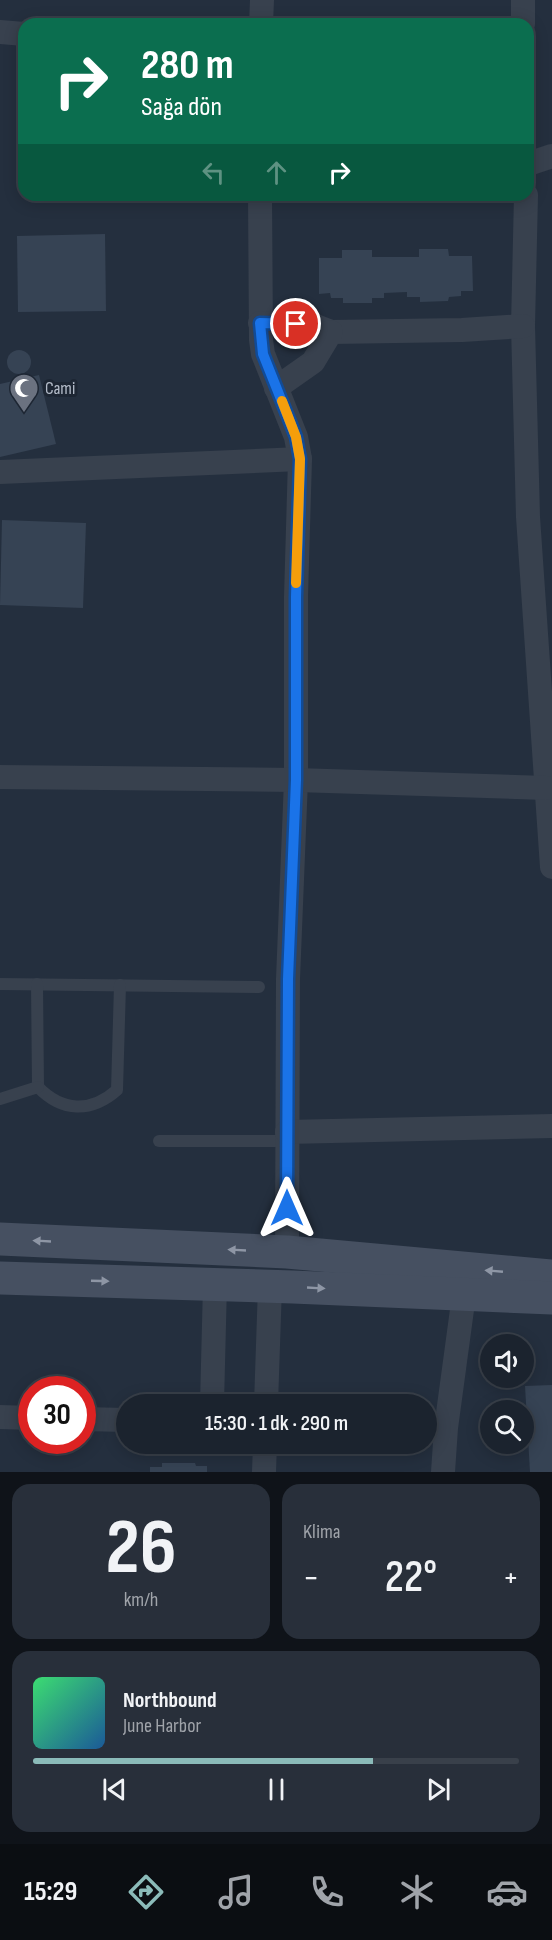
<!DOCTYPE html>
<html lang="tr">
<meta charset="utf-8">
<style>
:root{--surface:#1b232e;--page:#282f3a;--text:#f1f3f6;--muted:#a0a4aa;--line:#39404a;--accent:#8bbbb9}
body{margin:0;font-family:"Sofia Sans Condensed",sans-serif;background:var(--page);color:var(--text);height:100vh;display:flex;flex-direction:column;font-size:22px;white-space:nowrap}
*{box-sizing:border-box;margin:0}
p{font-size:20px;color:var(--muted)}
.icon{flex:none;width:33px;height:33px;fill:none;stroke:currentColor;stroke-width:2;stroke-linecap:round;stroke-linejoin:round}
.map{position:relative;height:1472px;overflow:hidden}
.panel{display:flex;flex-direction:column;gap:12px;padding:12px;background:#0f1319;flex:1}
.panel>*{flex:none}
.top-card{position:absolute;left:18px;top:18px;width:516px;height:183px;border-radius:18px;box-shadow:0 3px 15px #0003,0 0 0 2px var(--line);background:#0b6e4f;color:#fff;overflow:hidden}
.tools{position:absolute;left:480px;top:1334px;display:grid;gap:12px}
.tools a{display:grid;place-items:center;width:54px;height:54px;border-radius:50%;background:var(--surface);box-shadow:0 3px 15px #0003,0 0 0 2px var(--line);font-size:30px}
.speed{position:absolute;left:18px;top:1376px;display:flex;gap:12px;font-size:30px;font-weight:700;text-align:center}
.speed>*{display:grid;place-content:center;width:78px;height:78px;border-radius:50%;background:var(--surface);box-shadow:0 3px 15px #0003,0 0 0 2px var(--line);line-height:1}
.speed .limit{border:9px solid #d22;background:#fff;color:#111}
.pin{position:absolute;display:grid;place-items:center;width:51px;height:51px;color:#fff;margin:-26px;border:3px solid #fff;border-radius:50%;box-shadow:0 2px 6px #0007}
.me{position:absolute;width:66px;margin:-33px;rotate:0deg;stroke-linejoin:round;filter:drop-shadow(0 0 4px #0008)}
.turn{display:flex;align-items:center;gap:21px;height:126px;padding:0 24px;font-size:27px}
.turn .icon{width:78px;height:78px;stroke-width:2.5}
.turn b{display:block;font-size:42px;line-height:51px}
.lanes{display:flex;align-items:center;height:57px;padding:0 24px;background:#0003;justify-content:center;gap:30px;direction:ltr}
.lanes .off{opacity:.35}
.big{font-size:45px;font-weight:600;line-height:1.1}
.panel .widget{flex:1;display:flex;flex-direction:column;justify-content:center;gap:9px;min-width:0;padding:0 21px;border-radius:18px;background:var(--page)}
.panel .dial{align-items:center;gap:0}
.dial b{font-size:78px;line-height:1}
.song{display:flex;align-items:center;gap:18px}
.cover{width:72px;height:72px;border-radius:9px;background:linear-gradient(135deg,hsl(140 70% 55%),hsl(210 70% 35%))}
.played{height:6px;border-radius:3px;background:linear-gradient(90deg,var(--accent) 70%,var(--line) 70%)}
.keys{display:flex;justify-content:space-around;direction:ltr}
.heat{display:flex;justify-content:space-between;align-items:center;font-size:33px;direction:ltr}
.panel .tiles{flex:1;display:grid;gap:12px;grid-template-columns:1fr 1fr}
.widget:last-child{grid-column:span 2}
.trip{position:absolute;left:116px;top:1394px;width:321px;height:60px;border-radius:30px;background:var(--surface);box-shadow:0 3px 15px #0003,0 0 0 2px var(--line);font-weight:600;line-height:60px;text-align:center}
.tab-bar{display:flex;height:96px;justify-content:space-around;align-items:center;background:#0b0e12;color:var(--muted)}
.tab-bar .icon{width:42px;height:42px}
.tab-bar .active{color:var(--accent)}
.tab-bar b{font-size:27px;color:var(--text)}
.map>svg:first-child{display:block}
.building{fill:#364354}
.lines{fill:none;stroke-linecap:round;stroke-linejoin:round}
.lane{stroke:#38414e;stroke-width:12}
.street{stroke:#38414e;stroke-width:24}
.secondary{stroke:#465061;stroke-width:33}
.oneway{fill:#8e96a5}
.route-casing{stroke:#114b97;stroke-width:15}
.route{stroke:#1a73e8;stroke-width:10}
.slow{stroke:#f59e0b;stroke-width:10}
.labels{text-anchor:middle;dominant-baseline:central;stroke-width:6;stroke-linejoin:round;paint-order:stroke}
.poi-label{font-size:18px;fill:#b4bcc9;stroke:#1d2633;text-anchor:start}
</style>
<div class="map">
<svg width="552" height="1472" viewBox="0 0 552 1472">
<rect width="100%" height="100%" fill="#242f3e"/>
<!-- building -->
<g class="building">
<polygon points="105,234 106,311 18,312 17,236"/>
<polygon points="419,249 448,249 449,256 472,256 473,291 461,291 461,296 449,297 448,301 420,302 420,297 407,297 407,292 384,293 384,298 372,298 372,303 343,303 343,298 331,298 330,293 319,294 319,258 342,258 342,250 372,250 372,257 419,257"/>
<circle cx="19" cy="362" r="12"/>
<polygon points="39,375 56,444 0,457 0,384"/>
<polygon points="2,520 86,523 83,608 0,605"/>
<polygon points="552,1385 552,1472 530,1472 525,1386"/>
<polygon points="162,1463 195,1463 196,1466 207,1466 207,1472 150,1472 150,1467 162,1467"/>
</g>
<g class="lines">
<!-- lane -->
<g class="lane">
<polyline points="0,984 259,987"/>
<path d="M37 984 38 1087C62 1112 91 1113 117 1090L120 985"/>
<polyline points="0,1099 38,1087"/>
<polyline points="159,1141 287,1141"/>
</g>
<!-- street -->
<g class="street">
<polyline points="523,0 523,24"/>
<polyline points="261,24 262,0"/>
<polyline points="0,32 24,34"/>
<polyline points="528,164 552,156"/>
<polyline points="260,195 261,340 263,354 296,437 300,459 296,597 296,780 288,979 287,1252"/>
<polyline points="526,195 523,326 528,517 552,867"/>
<polyline points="260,323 313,325 331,332 462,330 523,326"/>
<polyline points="276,388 313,362 331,332"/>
<polyline points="0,472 300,459"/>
<polyline points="0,777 296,780 546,788"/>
<polyline points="287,1132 552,1126"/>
<polyline points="212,1404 215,1284"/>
<polyline points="266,1404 270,1286"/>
<polyline points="0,1417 32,1418"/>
<polyline points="82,1419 126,1420"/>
<polyline points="264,1472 265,1443"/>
<polyline points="443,1472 446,1428 464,1295"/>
</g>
<!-- secondary -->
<g class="secondary">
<polyline points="0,1239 287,1252 552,1276"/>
<polyline points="0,1278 293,1287 552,1298"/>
</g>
</g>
<!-- one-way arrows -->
<defs><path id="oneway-solid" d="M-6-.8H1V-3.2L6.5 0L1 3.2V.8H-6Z" transform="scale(1.5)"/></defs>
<g class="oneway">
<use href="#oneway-solid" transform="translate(42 1241) rotate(-177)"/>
<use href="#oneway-solid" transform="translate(237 1250) rotate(-177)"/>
<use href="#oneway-solid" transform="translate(494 1271) rotate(-175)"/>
<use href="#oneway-solid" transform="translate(100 1281) rotate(2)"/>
<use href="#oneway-solid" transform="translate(316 1288) rotate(3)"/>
</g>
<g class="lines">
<!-- route casing -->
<g class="route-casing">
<polyline id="route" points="287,1208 288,979 296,780 296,597 300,459 296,437 263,354 260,323 296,324"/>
</g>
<!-- route -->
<use href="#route" class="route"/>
<!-- slow -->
<polyline class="slow" points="282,401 296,437 300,459 296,583"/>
</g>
<!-- icons -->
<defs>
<g id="mosque-pin" transform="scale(1.5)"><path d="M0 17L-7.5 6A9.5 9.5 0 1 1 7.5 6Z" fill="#6b7280" stroke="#1d2633"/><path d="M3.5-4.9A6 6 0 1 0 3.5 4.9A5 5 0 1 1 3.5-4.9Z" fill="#fff"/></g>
</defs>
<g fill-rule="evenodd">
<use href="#mosque-pin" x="24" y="388"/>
</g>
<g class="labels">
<!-- poi labels -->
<g class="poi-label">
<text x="45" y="388">Cami</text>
</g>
</g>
</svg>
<div class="tools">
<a><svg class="icon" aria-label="sound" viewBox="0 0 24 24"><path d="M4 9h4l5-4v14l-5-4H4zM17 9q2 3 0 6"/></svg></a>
<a><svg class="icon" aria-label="search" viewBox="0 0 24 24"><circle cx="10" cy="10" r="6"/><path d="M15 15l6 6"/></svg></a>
</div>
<div class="speed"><div class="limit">30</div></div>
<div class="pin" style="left:296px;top:324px;background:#d93025"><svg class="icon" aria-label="arrive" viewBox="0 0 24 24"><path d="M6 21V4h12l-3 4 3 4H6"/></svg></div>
<svg class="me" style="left:287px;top:1208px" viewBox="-20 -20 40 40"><path d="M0-17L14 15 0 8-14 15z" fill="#1a73e8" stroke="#fff" stroke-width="4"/></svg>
<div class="trip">15:30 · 1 dk · 290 m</div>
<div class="top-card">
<div class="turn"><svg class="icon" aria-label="right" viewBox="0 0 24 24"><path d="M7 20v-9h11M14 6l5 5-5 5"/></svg><div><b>280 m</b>Sağa dön</div></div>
<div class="lanes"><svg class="icon off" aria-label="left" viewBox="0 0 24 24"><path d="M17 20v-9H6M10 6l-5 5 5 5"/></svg><svg class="icon off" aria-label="ahead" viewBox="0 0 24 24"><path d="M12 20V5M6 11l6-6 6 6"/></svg><svg class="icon" aria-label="right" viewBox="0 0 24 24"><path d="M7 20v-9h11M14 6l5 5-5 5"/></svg></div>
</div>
</div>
<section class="panel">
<div class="tiles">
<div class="widget dial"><b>26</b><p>km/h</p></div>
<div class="widget"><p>Klima</p>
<div class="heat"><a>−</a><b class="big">22°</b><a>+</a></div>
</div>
<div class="widget">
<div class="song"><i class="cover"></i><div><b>Northbound</b><p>June Harbor</p></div></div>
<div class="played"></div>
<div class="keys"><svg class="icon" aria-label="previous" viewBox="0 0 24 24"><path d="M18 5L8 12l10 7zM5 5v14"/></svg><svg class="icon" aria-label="pause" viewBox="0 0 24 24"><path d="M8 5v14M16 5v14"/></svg><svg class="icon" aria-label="next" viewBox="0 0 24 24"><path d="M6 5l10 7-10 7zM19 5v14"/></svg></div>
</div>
</div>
</section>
<nav class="tab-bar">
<b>15:29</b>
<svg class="icon active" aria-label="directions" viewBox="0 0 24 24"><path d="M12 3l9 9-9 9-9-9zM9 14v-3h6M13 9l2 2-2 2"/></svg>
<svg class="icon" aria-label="music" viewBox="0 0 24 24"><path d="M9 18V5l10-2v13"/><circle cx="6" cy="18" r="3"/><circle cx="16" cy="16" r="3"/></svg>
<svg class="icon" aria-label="phone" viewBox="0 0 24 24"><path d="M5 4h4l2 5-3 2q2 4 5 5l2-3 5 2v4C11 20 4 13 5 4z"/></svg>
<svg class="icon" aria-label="climate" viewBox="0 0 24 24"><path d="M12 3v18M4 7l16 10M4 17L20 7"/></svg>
<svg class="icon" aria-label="car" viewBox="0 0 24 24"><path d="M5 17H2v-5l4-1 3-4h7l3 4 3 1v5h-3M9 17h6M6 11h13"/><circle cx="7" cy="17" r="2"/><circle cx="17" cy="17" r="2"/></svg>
</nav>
